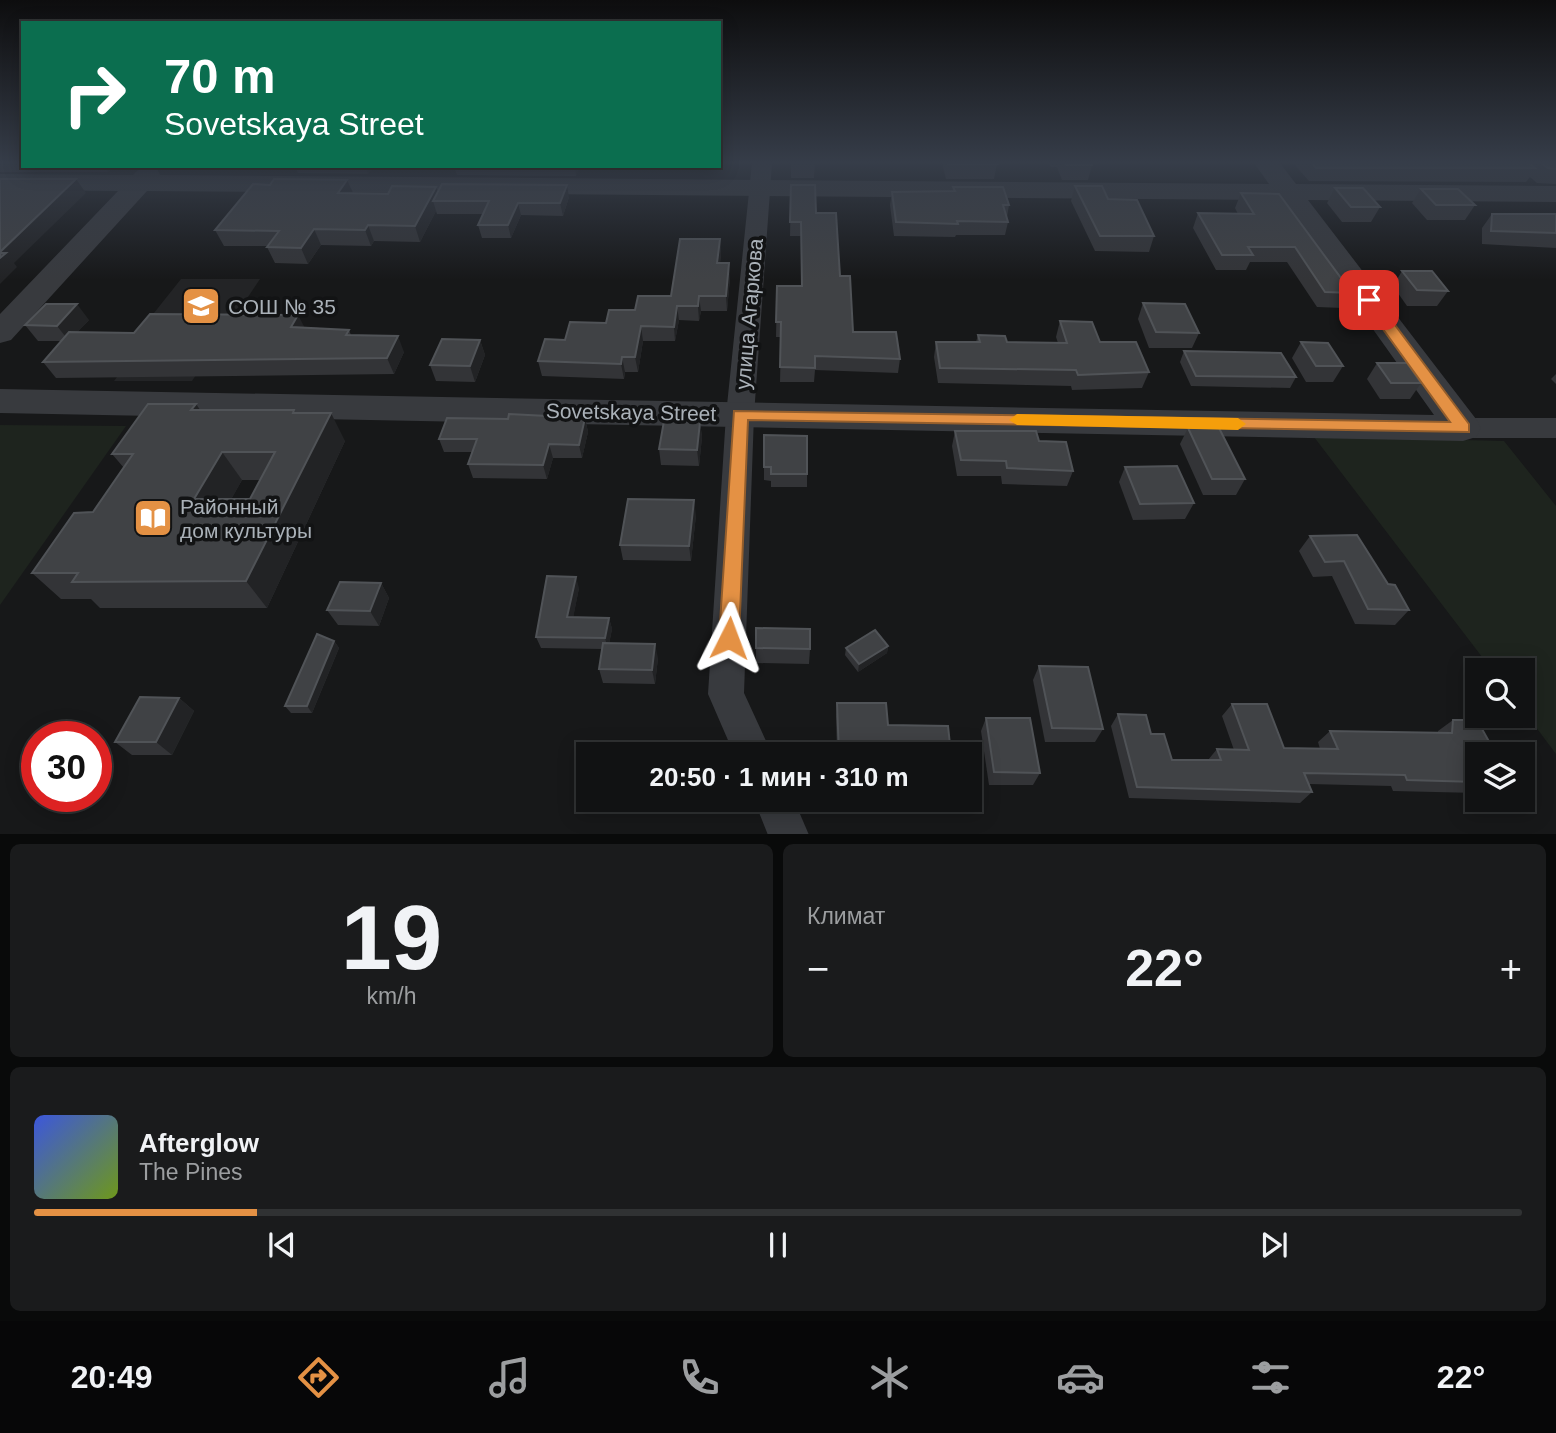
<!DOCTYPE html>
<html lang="ru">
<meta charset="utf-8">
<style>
:root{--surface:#111213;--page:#1a1b1c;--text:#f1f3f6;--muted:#9c9ea0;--line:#303233;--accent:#e49144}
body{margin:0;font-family:Helvetica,sans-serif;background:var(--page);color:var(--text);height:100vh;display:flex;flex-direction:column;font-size:26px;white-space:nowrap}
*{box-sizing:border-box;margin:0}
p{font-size:23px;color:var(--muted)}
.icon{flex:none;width:38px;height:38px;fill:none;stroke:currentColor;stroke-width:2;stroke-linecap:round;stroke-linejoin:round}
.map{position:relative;height:834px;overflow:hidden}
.side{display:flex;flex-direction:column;gap:10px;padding:10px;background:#090a0a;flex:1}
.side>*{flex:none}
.top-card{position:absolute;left:21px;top:21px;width:700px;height:147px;border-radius:0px;box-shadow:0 4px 18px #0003,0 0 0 2px var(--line);background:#0b6e4f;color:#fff;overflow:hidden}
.buttons{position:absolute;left:1465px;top:658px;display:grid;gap:14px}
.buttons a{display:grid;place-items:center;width:70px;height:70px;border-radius:0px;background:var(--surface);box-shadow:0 4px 18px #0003,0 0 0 2px var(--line);font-size:35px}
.speed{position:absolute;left:21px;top:721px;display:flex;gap:14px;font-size:35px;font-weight:700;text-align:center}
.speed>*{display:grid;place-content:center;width:91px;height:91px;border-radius:50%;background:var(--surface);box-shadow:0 4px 18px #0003,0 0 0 2px var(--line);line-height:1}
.speed .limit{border:10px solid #d22;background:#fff;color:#111}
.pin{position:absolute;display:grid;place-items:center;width:60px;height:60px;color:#fff;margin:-30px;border-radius:14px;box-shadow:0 4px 10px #0006}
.me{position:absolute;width:77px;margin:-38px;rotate:3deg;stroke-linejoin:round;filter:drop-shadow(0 0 5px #0008)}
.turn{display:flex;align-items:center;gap:24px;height:147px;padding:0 28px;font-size:32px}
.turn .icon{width:91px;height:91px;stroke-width:2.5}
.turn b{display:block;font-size:49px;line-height:60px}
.big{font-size:52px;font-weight:700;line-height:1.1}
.side .widget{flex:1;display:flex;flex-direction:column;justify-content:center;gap:10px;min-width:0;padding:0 24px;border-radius:10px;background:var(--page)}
.side .dial{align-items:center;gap:0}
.dial b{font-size:91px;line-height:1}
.song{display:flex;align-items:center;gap:21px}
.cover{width:84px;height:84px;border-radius:10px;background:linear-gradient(135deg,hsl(230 70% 55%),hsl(80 70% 35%))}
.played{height:7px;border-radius:4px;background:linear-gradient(90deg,var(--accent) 15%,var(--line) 15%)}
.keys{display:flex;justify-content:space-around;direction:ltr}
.heat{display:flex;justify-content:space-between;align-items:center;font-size:38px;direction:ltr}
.side .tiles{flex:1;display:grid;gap:10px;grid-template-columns:1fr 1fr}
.widget:last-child{grid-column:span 2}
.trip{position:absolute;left:576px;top:742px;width:406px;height:70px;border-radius:0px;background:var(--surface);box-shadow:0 4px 18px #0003,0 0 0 2px var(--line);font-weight:700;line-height:70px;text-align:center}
.menu{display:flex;height:112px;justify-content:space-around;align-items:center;background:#070708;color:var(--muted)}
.menu .icon{width:49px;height:49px}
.menu .on{color:var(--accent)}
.menu b{font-size:32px;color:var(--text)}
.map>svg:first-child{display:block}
.built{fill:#232426}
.green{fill:#1e241e}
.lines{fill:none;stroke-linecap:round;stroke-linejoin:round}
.minor{fill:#383a3e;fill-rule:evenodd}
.tertiary{fill:#383a3e;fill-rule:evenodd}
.wall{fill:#333437;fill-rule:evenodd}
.shaded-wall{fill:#222325}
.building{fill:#404245;stroke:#505357;stroke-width:2;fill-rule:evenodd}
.route{fill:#e49144;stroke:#945e2c;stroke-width:2}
.slow{fill:#f59e0b}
.labels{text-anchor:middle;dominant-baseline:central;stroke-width:7;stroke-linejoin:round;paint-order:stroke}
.poi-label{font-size:21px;fill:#aab1b8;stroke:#121314;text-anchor:start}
.street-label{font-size:21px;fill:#aab1b8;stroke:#121314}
</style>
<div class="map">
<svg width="1556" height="835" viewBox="0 0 1556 835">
<rect width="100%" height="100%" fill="#171819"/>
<!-- built -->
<polygon class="built" points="181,279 260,279 192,381 114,381 148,335 138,333"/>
<!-- green -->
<g class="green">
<polygon points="0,425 126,426 0,605"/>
<polygon points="1302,436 1504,441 1556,506 1556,754 1523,710 1522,670 1492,670 1314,437"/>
</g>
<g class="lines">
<!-- minor -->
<g class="minor">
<polygon points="752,163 772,163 754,415 744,693 772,754 734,754 708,694 726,415"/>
<polygon points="1463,418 1556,418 1556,438 1463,438 1453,435 1449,428 1453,421"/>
<polygon points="754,800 794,800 809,835 768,835"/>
</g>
<!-- tertiary -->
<path class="tertiary" d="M1254 163H1280L1296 184 1556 186V202L1308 200 1476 419 1481 428 1476 437 1463 441 0 413V389L1434 415 1281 200 147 191 11 340 0 343V314L118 191 0 190V174L133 175C140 167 146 166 157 169L160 175 1269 184Z"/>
</g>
<!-- wall -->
<g class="wall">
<polygon points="0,163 23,163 23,166 114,166 108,172 0,172"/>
<polygon points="791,163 815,163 814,178 791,178"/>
<polygon points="942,163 996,163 997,164 994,179 946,179"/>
<polygon points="1049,163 1091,163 1092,165 1088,180 1062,180 1057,167 1051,167"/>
<polygon points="1293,163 1556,163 1556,184 1537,183 1530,177 1526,182 1309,181"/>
<polygon points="295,166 373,166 368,174 298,173"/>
<polygon points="454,166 580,166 576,176 457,175"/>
<polygon points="347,180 353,193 388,194 438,192 569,197 563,216 521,215 511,238 482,238 478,225 483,214 437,214 436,211 420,242 374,241 371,246 321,245 308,264 275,263 267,247 268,246 224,246 215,230 270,185"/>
<polygon points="791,185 816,213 840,276 853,332 900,359 898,373 815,370 814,382 780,382 781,337 776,337 777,286 801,286 801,236 790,236"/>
<polygon points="1075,186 1108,199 1154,236 1149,252 1095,251 1071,201"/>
<polygon points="953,187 1009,205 1007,217 1008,222 1005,235 956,235 955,237 894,236 890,205 892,192 953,191"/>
<polygon points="1335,188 1380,207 1371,222 1342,222 1327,203"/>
<polygon points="1421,189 1475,205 1465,220 1427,220 1412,203"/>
<polygon points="1241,193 1352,293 1343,308 1317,307 1287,262 1250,262 1246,270 1216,270 1193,228 1198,213 1238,214 1235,208"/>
<polygon points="1492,214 1556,214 1556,248 1482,244 1482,228"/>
<polygon points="720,239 721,254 720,263 730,278 727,311 701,311 699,321 679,320 675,341 643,341 638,372 625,372 624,379 542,376 538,361 565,340 671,296"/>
<polygon points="1402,271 1448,291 1437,306 1407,306 1393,286"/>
<polygon points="1143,303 1199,333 1192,348 1149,348 1138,319"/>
<polygon points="89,320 77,332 134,333 305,327 349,330 351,335 404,352 394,374 56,378 43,362 61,341 38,341 25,325"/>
<polygon points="1060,321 1100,342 1149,372 1142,388 1072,390 1071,386 938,383 934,357 936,342 976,342 978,335 1007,342 1058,343 1056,337"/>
<polygon points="480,340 485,355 475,382 436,381 430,365"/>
<polygon points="1301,342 1343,366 1333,382 1306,382 1292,358"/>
<polygon points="1184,351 1296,377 1290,388 1191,386 1180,362"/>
<polygon points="1377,363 1421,383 1410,399 1380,399 1367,379"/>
<polygon points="1556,374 1556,384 1551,379"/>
<path d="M196 404 200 410H294L296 413 345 441 267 608H100L91 599H61L32 573 93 512 124 468 112 454ZM242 480H260L250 499H231Z"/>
<polygon points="585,418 588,432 582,458 553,458 547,479 473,478 468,464 472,452 444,452 439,439 508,419"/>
<polygon points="700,422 702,437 699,466 661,465 659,449"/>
<polygon points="1188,428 1245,479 1236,495 1203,495 1180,444"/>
<polygon points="955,431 1039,441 1073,471 1067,486 1002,484 1001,476 957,476 952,446"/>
<polygon points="764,435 807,474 807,487 771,487 771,481 764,480"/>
<polygon points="1125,467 1194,503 1185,519 1133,520 1119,482"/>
<polygon points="696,515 691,561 623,560 620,545"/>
<polygon points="1310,536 1388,584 1409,610 1395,625 1355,624 1332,576 1313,577 1299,551"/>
<polygon points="381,583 389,598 379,626 338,625 327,610"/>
<polygon points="579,588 573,617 609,618 612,629 609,644 658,658 655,684 603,683 599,669 602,649 541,648 536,637"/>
<polygon points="334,641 339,648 312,713 291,713 285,706"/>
<polygon points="888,646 887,653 858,672 845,655 846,648"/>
<polygon points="756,648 810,649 809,664 756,663"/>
<polygon points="1039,666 1103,729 1095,742 1045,742 1033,680"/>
<polygon points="179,698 194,711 172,755 132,755 115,742"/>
<polygon points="837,703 888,725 951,754 837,754 836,716"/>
<polygon points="1232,704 1284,748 1320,749 1318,742 1330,731 1438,733 1438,731 1453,720 1477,754 1477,793 1393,791 1391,786 1309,784 1312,792 1300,803 1129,798 1111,726 1118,714 1151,734 1172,760 1208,760 1217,749 1234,750 1222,716"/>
<polygon points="986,718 1040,773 1033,785 989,785 981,731"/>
</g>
<!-- shaded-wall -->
<g class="shaded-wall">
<polygon points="104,166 114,166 108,172"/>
<polygon points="365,166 373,166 368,174"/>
<polygon points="575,166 580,166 576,176"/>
<polygon points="76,179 86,193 14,263 17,267 0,284 0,252"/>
<polygon points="347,180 354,195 338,193"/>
<polygon points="567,185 569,197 563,216 560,203"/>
<polygon points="436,187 441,201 433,201 436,211 420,242 415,226"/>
<polygon points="518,203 521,215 511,238 508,225"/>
<polygon points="368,225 374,241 371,246 365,230"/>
<polygon points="314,229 321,245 308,264 301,248"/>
<polygon points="720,239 721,254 718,278 717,263"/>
<polygon points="729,263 730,278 727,311 726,296"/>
<polygon points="699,296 701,311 699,321 698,306"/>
<polygon points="77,304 89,320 69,341 57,326"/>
<polygon points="677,306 679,320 675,341 674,327"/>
<polygon points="298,315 306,330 291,327"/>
<polygon points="641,326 643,341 638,372 635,357"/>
<polygon points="398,336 404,352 394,374 387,358"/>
<polygon points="480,340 485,355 475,382 470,366"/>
<polygon points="622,357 625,372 624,379 621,364"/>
<polygon points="196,404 215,432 191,410"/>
<polygon points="331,413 345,441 267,608 246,581"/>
<polygon points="585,418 588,432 582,458 579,445"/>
<polygon points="700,422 702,437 699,466 697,450"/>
<polygon points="549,444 553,458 547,479 543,465"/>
<polygon points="222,452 242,480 216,527 194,499"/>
<polygon points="694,500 696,515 691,561 689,546"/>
<polygon points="576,577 579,588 571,629 567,617"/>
<polygon points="381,583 389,598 379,626 370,611"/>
<polygon points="609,618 612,629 608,649 605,638"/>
<polygon points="334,641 339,648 312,713 307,706"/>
<polygon points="655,644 658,658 655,684 652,670"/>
<polygon points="888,646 887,653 858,672 859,664"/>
<polygon points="179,698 194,711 172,755 156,742"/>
</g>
<!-- building -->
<g class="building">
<polygon points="948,163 996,163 997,164 948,164"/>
<polygon points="1065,163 1091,163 1092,165 1066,165"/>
<polygon points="1312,163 1529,163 1535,168 1316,168"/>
<polygon points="1541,163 1556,163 1556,169 1548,168"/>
<polygon points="0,179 76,179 0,252"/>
<polygon points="274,179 347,180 338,193 388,194 392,186 436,187 415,226 368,225 365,230 314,229 301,248 267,247 279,231 215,230 253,184 270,185"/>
<polygon points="442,184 567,185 560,203 518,203 508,225 478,225 489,201 433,201"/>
<polygon points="791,185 815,185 816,213 836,213 840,276 850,276 853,332 896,332 900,359 815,356 815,368 780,367 781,322 776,322 777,286 802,286 801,222 790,222"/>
<polygon points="1075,186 1102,186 1108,199 1137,200 1154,236 1100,236"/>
<polygon points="953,187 1003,187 1009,205 1003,205 1008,222 957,221 958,224 896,222 892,192 955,191"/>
<polygon points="1335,188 1363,188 1380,207 1351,207"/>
<polygon points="1421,189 1458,189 1475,205 1436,205"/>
<polygon points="1241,193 1279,194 1352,293 1325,292 1295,247 1248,247 1253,255 1222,255 1198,213 1254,214"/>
<polygon points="1492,214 1556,214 1556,233 1491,231"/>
<polygon points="680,239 720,239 717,263 729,263 726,296 699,296 698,306 677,306 674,327 641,326 635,357 622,357 621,364 538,361 545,339 565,340 570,322 606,323 609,310 635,310 638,296 671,296"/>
<polygon points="0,253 6,253 0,258"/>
<polygon points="1402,271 1432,271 1448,291 1417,290"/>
<polygon points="1143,303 1185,304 1199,333 1156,332"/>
<polygon points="46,304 77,304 57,326 25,325"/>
<polygon points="150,314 298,315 291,327 349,330 346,335 398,336 387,358 43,362 69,332 134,333"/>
<polygon points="1060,321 1092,322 1100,342 1136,342 1149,372 1078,375 1076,370 940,368 936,342 980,342 978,335 1005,336 1007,342 1067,343"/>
<polygon points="442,339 480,340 470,366 430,365"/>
<polygon points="1301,342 1328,343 1343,366 1316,366"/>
<polygon points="1184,351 1281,353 1296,377 1196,376"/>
<polygon points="1377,363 1407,363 1421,383 1391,383"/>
<path d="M148 404H196L191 410H294L293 413H331L246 581 72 582 78 573H32L74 513 93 512 133 454H112ZM222 452H275L250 499H194Z"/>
<polygon points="509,414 585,418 579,445 549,444 543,465 468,464 477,439 439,439 447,418 508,419"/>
<polygon points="664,421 700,422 697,450 659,449"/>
<polygon points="1188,428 1219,428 1245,479 1212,479"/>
<polygon points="955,431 1036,431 1039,441 1066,442 1073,471 1007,468 1006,461 961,460"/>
<polygon points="764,435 807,436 807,474 771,474 771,467 764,467"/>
<polygon points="1177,466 1194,503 1140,504 1125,467"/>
<polygon points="628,499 694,500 689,546 620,545"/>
<polygon points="1357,535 1388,584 1395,585 1409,610 1368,609 1344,561 1325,562 1310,536"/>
<polygon points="547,576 576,577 567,617 609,618 605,638 536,637"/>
<polygon points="340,582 381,583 370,611 327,610"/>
<polygon points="756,628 810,629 810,649 756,648"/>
<polygon points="875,630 888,646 859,664 846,648"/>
<polygon points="317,634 334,641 307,706 285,706"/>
<polygon points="603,643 655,644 652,670 599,669"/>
<polygon points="1039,666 1088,667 1103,729 1052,728"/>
<polygon points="140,697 179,698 156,742 115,742"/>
<polygon points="837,703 886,703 888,725 948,726 951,754 839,754"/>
<polygon points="1232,704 1267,704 1284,748 1338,749 1330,731 1452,733 1453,720 1477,720 1496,754 1477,754 1477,782 1407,780 1405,775 1304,773 1312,792 1137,787 1118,714 1146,715 1151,734 1164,734 1172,760 1221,760 1217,749 1249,750"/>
<polygon points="986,718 1030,718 1040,773 994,772"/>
</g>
<!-- sky -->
<linearGradient id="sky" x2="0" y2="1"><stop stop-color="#0d0d0e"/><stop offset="0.58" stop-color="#363d49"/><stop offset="1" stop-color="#363d49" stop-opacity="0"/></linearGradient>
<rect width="1556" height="280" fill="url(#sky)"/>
<!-- route -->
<polygon class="route" points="1369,296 1374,297 1469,424 1469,432 748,420 739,638 736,644 729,647 722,644 719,638 734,411 1450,422 1362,300"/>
<!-- slow -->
<polygon class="slow" points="1017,414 1238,418 1246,424 1238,430 1017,425 1009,420"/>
<!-- icons -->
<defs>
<g id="school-square" transform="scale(2.0125)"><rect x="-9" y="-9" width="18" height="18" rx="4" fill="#e49144" stroke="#121314"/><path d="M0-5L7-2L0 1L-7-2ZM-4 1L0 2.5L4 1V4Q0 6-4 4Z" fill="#fff"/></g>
<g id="library-square" transform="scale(2.0125)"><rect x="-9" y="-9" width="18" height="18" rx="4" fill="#e49144" stroke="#121314"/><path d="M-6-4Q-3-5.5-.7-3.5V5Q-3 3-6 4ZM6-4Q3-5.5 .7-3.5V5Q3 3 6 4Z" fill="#fff"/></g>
</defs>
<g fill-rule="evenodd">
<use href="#school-square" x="201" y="306"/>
<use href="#library-square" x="153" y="518"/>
</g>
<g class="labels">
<!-- poi labels -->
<g class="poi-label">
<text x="228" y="306">СОШ № 35</text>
<text x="180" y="506">Районный<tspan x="180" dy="24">дом культуры</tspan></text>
</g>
<!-- street labels -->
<g class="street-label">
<text transform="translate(749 314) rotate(-85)">улица Агаркова</text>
<text transform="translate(631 412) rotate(1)">Sovetskaya Street</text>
</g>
</g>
</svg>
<div class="buttons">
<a><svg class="icon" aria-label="search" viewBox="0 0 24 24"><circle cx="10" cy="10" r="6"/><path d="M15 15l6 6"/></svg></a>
<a><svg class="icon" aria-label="layers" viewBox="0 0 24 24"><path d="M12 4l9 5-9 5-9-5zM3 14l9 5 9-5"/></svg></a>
</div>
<div class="speed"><div class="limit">30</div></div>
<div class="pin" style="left:1369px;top:300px;background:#d93025"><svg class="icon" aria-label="arrive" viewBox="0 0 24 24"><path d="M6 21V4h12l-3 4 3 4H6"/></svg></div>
<svg class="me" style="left:729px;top:638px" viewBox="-20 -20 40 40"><path d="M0-17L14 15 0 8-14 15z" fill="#e49144" stroke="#fff" stroke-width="4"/></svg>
<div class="trip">20:50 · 1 мин · 310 m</div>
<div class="top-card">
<div class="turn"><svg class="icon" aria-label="right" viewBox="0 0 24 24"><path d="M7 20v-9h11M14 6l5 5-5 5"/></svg><div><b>70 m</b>Sovetskaya Street</div></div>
</div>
</div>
<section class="side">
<div class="tiles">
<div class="widget dial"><b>19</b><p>km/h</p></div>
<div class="widget"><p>Климат</p>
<div class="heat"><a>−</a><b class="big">22°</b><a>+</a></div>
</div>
<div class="widget">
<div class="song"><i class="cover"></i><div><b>Afterglow</b><p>The Pines</p></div></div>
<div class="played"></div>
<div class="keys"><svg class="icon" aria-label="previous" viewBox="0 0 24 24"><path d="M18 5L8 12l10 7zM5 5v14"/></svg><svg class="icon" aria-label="pause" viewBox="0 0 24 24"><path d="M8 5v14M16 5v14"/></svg><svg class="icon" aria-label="next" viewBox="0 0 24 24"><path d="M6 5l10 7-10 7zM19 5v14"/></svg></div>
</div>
</div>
</section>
<nav class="menu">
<b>20:49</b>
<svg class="icon on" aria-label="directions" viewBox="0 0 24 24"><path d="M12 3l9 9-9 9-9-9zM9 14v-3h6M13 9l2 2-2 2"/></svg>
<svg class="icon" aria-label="music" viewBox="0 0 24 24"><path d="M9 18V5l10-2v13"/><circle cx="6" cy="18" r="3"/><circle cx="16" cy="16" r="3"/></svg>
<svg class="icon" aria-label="phone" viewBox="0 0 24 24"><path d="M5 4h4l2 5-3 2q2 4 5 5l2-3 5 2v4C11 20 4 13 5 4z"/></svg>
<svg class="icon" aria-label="climate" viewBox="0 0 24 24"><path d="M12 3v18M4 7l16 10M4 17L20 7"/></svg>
<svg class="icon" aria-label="car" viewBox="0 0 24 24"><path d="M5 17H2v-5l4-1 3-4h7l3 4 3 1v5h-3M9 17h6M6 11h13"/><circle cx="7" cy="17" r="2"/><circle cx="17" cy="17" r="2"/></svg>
<svg class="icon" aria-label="filters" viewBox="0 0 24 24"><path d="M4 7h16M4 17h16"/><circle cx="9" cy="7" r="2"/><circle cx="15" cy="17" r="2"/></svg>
<b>22°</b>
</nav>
